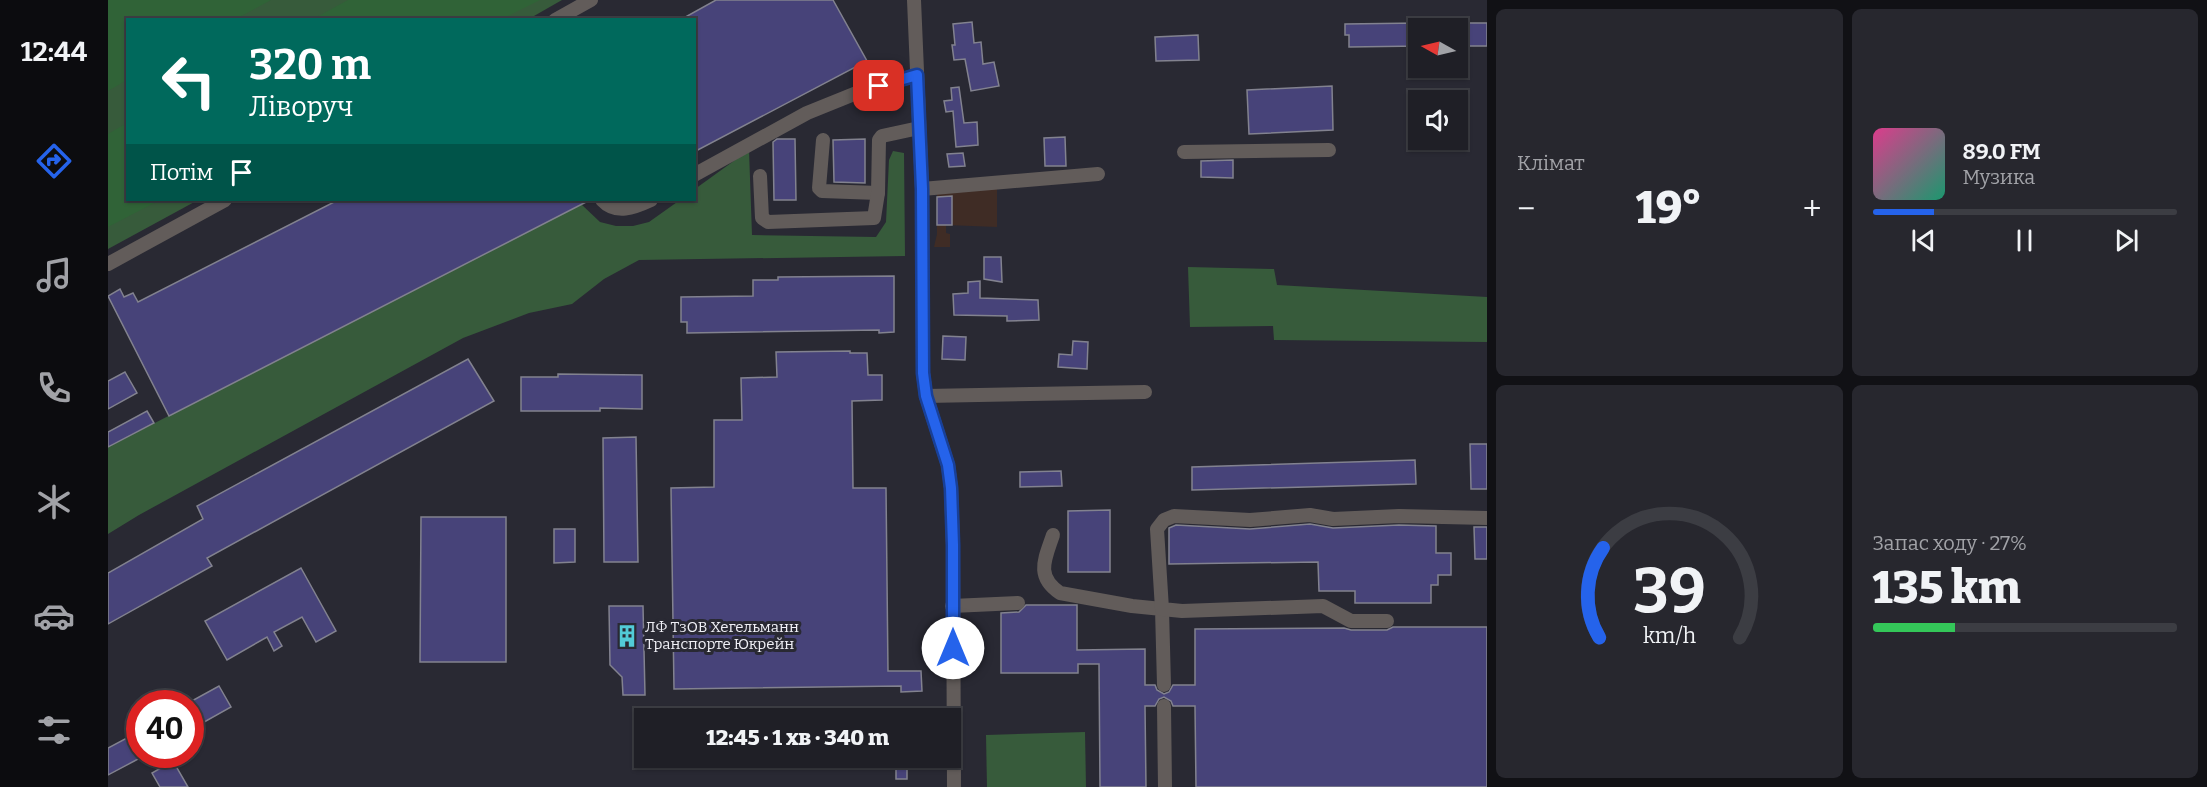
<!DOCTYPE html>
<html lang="uk">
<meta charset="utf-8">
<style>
:root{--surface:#1f1f26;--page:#27272e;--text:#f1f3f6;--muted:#a1a2a7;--line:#3c3d43;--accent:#2563eb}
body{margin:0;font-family:Bitter,serif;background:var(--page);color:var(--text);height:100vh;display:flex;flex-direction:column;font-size:22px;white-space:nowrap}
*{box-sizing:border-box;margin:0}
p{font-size:20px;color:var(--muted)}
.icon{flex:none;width:33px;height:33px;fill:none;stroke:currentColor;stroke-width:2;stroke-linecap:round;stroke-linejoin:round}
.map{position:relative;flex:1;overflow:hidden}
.details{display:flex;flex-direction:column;gap:9px;padding:9px;background:#111115;width:720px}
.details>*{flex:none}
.guide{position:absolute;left:18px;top:18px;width:570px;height:183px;border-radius:0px;box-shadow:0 2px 4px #0004,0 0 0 2px var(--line);background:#00695c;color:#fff;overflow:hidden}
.needle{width:39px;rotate:278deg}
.controls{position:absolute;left:1300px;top:18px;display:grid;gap:12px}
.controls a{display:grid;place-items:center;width:60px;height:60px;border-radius:0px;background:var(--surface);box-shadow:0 2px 4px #0004,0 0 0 2px var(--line);font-size:30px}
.speed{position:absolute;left:18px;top:690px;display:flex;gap:12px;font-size:30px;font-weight:700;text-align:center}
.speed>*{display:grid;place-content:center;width:78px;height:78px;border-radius:50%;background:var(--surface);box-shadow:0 2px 4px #0004,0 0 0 2px var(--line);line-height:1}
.speed .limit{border:9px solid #d22;background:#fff;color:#111}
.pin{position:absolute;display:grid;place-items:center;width:51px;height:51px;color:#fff;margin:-26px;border-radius:12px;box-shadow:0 3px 9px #0006}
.me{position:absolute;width:66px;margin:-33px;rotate:0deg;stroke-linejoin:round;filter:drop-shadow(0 0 4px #0008)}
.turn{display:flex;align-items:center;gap:21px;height:126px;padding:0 24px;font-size:27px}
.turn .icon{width:78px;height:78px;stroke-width:2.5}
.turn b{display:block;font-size:42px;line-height:51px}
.then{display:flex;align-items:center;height:57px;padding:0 24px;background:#0003;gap:12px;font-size:22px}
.big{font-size:45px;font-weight:800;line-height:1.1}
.details .widget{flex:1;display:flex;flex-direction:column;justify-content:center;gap:9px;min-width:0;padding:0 21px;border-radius:9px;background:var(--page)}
.details .dial{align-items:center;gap:0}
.dial svg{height:156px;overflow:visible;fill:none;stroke:var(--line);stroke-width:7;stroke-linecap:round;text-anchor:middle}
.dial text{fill:var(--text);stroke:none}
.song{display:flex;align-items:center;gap:18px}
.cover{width:72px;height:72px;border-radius:9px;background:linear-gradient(135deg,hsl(330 70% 55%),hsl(160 70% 35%))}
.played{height:6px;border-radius:3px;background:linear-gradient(90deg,var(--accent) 20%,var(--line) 20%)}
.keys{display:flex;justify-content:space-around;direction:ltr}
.heat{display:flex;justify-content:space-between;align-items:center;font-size:33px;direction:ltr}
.charge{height:9px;border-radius:4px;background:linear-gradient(90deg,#34c759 27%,var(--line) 0)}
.details .tiles{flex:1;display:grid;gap:9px;grid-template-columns:repeat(2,1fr)}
.trip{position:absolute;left:526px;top:708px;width:327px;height:60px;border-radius:0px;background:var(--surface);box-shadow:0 2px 4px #0004,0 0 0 2px var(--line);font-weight:800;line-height:60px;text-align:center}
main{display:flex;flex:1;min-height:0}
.dock{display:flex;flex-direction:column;width:108px;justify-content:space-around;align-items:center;background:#0c0c0f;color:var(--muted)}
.dock .icon{width:42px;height:42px}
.dock .on{color:var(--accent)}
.dock b{font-size:27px;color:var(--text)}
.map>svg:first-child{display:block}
.commercial{fill:#3f2c25}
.green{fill:#375b3b}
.forest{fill:#306337}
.building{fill:#474379;stroke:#82828f;stroke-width:1.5}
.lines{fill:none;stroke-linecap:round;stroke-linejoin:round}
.minor{stroke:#625c5a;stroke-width:14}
.route-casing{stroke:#184099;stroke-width:15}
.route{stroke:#2563eb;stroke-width:10}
.labels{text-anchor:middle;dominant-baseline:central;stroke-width:6;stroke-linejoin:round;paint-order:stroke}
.poi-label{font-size:15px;fill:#f0f0f7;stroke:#292933;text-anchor:start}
</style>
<main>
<nav class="dock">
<b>12:44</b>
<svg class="icon on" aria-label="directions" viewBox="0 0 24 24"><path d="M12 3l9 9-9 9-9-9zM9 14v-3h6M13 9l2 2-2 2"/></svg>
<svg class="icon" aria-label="music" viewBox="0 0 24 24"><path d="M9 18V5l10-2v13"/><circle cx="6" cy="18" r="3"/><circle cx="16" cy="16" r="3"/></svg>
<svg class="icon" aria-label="phone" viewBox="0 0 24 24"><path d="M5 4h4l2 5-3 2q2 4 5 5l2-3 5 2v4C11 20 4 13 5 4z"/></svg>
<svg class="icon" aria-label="climate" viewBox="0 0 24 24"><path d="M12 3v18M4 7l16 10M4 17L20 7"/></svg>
<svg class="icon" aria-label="car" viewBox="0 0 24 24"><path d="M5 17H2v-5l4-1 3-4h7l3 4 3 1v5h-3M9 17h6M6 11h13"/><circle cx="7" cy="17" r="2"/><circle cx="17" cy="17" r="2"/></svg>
<svg class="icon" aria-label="filters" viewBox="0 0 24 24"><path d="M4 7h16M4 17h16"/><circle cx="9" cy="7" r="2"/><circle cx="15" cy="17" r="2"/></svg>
</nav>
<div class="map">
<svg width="1379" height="787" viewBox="0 0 1379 787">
<rect width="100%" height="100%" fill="#292933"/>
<!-- commercial -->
<polygon class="commercial" points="889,189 889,227 838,225 838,233 842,234 842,247 826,247 829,234 829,194"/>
<!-- green -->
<g class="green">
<polygon points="0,0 454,0 419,20 20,20 20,200 90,200 0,249"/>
<polygon points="641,150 644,235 768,237 778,222 781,160 785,151 796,153 797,256 531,260 496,279 464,304 421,313 355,338 31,515 0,534 0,447 473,204 492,222 508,226 525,226 541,222 572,200 586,200 587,189"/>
<polygon points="1080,267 1166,269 1169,285 1379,297 1379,342 1166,340 1165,326 1082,327"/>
<polygon points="977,732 978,787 879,787 878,735"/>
</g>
<!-- forest -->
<g class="forest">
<polygon points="0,0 163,0 128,19 20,20 19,80 0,91"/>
<polygon points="240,0 432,0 394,19 205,19"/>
<polygon points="19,123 20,200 52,200 0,227 0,134"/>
</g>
<!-- building -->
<g class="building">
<polygon points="608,0 725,0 759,61 586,152 586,20 572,20"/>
<polygon points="864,22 866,43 873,42 875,64 886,62 891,86 863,91 857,59 846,60 844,45 847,45 845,24"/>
<polygon points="1311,23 1311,46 1241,47 1241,35 1237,35 1237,24"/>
<rect x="1350" y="23" width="29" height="23"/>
<polygon points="1090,35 1091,60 1048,61 1047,37"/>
<polygon points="1224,86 1225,130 1141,134 1139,90"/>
<polygon points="851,87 856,123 869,122 870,145 848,147 845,111 838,112 836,101 844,100 843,88"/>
<polygon points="957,137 958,166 937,166 936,138"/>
<polygon points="669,139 687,139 688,200 666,200 665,142"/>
<polygon points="757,139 757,183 726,182 725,140"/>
<polygon points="855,153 857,166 841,167 839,154"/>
<polygon points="1125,160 1125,178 1093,177 1093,161"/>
<polygon points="844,196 844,225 829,225 829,197"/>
<polygon points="230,200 482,200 61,416 0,296 12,289 16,297 25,293 30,302"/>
<polygon points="876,257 893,257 894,282 876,279"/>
<polygon points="786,276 786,332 771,333 771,330 579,333 579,322 573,322 573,297 645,296 645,280 670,280 670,277"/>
<polygon points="872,281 872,298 930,300 931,320 899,321 899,316 846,315 845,294 860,293 860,282"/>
<polygon points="835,336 858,337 857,360 834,359"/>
<polygon points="965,341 980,342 979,369 950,367 951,354 964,355"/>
<polygon points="742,351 742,353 759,353 760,375 774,375 774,400 744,401 745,488 778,488 780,671 813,671 814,691 793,692 793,686 566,689 563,488 606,487 606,420 634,420 633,378 669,377 668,352"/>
<polygon points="360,359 386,401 99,558 104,566 0,624 0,573 95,519 89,506"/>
<polygon points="17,372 29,393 0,409 0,381"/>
<polygon points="450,374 534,375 534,409 492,408 492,411 413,411 413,377 450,377"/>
<polygon points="39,411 46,423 0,447 0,432"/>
<polygon points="528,437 530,562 496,562 495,438"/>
<polygon points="1362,444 1379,444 1379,489 1363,489"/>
<polygon points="1307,460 1308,484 1084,490 1084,467"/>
<polygon points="953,471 954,486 912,487 912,472"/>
<polygon points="1002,510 1002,572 960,572 960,511"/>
<polygon points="313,517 398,517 398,662 312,662"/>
<polygon points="1202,524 1225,528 1291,525 1328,526 1328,553 1343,553 1343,575 1330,575 1330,585 1323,585 1323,603 1247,603 1247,591 1211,591 1210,562 1061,564 1061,528 1068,525 1142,529"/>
<polygon points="1366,527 1379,527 1379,559 1367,559"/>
<polygon points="446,529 467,529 467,562 446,563"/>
<polygon points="193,568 228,631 208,642 194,617 166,632 174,646 166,651 159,637 119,660 97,621"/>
<polygon points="918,605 969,605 969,650 1037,649 1037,685 1047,685 1049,690 1056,694 1061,692 1065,685 1087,685 1087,629 1236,628 1243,630 1279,630 1285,627 1379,627 1379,787 1088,787 1087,706 1065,706 1063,701 1056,697 1051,699 1047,706 1037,706 1038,787 992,787 991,664 970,664 970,673 893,673 893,613 911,612"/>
<polygon points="501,606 535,606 537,695 515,695 514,677 502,665"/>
<polygon points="111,686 123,707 82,730 82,702"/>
<polygon points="32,731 32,758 0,775 0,748"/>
<rect x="788" y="759" width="11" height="20"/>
<polygon points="65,761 80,787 52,787 44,773"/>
</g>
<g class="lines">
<!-- minor -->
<g class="minor">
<polyline points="806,0 814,189 815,373 818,396 840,465 843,488 845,545 846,787"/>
<polyline points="447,20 483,0"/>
<polyline points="715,140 711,188 714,191 770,193"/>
<polyline points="1076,152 1221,150"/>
<polyline points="586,175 699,113 751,92 809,75"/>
<polyline points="652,176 654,218 660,222 766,218 770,193 771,140 774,136 811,128"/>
<polyline points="814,189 990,174"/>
<path d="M494 200C508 215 526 208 543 200"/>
<polyline points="0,264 117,200"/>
<polyline points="818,396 1037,392"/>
<path d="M945 535C937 559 927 576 952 593L1024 606 1054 609 1056 685"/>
<polyline points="844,606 910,603"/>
<polyline points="1279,621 1243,621 1215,606 1074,611 1054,609 1049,529 1056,520 1066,516 1142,520 1202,515 1225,519 1291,516 1379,518"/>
<polyline points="1056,706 1057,787"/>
</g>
</g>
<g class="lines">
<!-- route casing -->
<g class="route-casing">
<polyline id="route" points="771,86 809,75 814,189 815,373 818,396 840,465 843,488 845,545 845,648"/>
</g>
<!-- route -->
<use href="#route" class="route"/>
</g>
<!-- icons -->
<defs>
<g id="building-bare" transform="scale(1.8)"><path d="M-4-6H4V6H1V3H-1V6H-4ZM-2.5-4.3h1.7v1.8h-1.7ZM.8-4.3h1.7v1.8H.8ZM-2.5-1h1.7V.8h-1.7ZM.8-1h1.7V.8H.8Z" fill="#52cbd7" stroke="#292933" stroke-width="2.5" paint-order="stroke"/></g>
</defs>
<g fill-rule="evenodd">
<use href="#building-bare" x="519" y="636"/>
</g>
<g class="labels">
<!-- poi labels -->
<g class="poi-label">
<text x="537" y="627">ЛФ ТзОВ Хегельманн<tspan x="537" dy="17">Транспорте Юкрейн</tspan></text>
</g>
</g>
</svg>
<div class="controls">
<a><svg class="needle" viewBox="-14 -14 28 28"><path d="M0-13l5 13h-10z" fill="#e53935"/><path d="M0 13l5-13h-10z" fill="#a1a2a7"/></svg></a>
<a><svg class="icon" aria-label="sound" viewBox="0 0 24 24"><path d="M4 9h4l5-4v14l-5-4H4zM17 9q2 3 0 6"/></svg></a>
</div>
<div class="speed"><div class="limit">40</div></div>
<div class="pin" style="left:771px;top:86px;background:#d93025"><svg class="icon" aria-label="arrive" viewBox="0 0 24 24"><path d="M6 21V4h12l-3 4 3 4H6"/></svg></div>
<svg class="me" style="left:845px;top:648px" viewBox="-20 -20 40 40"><circle r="19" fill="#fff"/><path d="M0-13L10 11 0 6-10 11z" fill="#2563eb"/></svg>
<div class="trip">12:45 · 1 хв · 340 m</div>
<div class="guide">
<div class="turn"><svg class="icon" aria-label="left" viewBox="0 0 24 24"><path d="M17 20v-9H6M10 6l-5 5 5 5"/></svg><div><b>320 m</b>Ліворуч</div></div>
<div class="then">Потім<svg class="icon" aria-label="arrive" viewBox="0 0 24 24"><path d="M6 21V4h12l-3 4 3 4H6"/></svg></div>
</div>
</div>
<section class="details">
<div class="tiles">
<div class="widget"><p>Клімат</p>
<div class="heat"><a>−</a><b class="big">19°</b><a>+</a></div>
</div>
<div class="widget">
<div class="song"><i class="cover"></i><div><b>89.0 FM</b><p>Музика</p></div></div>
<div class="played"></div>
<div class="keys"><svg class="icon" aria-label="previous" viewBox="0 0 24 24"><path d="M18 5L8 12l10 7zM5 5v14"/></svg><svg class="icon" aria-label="pause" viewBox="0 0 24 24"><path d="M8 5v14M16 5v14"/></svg><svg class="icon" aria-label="next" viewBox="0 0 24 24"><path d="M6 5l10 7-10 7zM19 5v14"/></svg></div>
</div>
<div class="widget dial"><svg viewBox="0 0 100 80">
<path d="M14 69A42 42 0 1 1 86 69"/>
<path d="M14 69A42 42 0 0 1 16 23" stroke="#2563eb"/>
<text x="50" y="56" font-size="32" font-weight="700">39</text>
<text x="50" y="72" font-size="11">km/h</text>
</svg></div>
<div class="widget"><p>Запас ходу · 27%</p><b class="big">135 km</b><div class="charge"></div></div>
</div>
</section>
</main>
